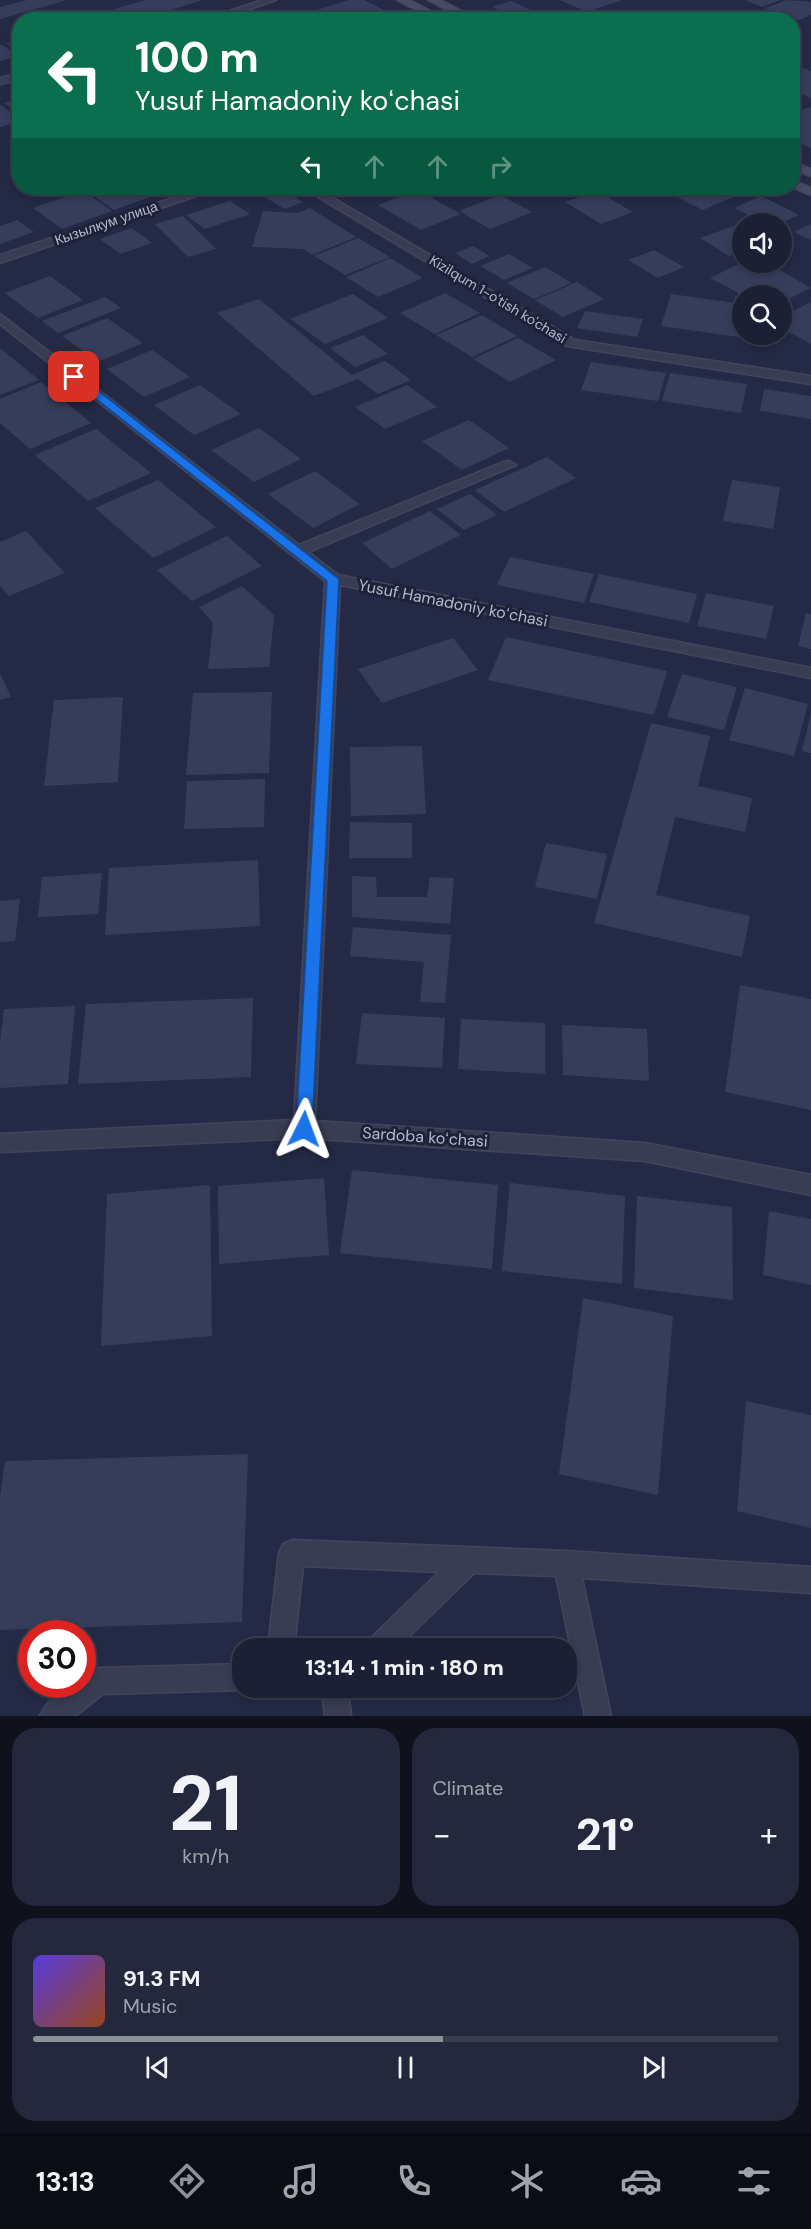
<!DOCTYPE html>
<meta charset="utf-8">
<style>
:root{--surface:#1b2034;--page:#24283c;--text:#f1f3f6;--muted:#a0a3ac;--line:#393e4f;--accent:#8c9099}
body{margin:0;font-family:"DM Sans",sans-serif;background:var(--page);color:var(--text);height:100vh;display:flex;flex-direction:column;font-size:22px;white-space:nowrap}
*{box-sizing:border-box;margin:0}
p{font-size:20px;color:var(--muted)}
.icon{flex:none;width:33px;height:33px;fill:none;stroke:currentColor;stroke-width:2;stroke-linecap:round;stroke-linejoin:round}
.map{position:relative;height:1716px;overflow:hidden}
.panel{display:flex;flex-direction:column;gap:12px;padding:12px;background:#0f121d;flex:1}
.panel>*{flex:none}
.guide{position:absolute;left:12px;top:12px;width:788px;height:183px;border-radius:24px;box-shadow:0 3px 9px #0003,0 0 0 2px var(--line);background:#0b6e4f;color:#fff;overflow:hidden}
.controls{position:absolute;left:732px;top:213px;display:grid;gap:12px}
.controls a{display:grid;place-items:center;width:60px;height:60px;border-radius:50%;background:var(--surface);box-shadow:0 3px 9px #0003,0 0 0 2px var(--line);font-size:30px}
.speed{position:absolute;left:18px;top:1620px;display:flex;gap:12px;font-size:30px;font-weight:700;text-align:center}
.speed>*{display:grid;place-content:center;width:78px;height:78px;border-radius:50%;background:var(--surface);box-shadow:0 3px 9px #0003,0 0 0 2px var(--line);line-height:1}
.speed .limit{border:9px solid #d22;background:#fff;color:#111}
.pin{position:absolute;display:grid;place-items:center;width:51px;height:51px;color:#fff;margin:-26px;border-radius:12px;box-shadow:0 3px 9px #0006}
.me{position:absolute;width:66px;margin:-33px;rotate:3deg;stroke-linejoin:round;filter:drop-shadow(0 0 4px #0008)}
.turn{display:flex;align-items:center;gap:21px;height:126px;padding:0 24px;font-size:27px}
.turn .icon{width:78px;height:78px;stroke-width:2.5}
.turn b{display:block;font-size:42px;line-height:51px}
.lanes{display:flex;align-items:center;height:57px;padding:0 24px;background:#0003;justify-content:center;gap:30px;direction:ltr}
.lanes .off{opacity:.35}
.big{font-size:45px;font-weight:800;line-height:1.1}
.panel .card{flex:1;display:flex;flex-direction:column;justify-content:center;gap:9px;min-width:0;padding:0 21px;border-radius:24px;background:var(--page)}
.panel .dial{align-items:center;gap:0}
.dial b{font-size:78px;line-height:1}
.song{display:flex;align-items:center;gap:18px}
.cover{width:72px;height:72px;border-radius:9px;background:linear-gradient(135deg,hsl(250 70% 55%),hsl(20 70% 35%))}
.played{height:6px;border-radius:3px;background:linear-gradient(90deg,var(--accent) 55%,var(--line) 55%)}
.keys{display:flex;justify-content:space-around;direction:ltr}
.heat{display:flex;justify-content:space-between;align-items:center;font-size:33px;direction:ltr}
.panel .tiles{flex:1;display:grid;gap:12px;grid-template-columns:1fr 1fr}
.card:last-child{grid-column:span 2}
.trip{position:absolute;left:232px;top:1638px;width:345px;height:60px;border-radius:24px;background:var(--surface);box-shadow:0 3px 9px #0003,0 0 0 2px var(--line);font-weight:800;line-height:60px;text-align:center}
.menu{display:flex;height:96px;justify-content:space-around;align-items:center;background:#0b0d15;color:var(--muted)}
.menu .icon{width:42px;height:42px}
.menu .current{color:var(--accent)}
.menu b{font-size:27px;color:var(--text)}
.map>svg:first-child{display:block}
.building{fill:#363d5b}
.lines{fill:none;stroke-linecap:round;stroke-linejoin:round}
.lane-casing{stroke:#42465d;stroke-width:3}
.street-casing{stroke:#42465d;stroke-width:3}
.secondary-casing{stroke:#42465d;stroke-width:3}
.lane{fill:#393d54;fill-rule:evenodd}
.street{fill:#393d54;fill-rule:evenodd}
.secondary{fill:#464b67;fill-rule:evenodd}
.route{fill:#1a73e8;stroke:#114b97;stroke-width:1.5}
.labels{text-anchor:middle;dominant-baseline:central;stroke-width:6;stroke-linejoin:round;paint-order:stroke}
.far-street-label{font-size:14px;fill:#b6b9ce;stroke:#1d2239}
.street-label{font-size:16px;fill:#b6b9ce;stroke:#1d2239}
</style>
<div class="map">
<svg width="811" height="1716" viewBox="0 0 811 1716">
<rect width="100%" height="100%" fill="#242a45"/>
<!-- building -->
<g class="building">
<polygon points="27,0 64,0 64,1 0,19 0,7"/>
<polygon points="146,0 200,0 200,1 138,20 133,20 114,9"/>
<polygon points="349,0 364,0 386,11 359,20 324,20 310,12"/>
<polygon points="559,0 622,0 587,12"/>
<polygon points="745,0 781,0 762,7"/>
<polygon points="787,0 811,2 811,15 796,21 765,8"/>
<polygon points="511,1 553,20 520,20 492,7"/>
<polygon points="113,11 128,20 87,20 87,19"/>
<polygon points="305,12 319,20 284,20 284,19"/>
<polygon points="20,39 20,51 6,43"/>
<polygon points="0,45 2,45 20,56 0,61"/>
<polygon points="796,65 811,71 811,98 792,90 792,87 801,83 792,79 792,66"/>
<polygon points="20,98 20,114 4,103"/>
<polygon points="0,105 20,118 20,121 0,127"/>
<polygon points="809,107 811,108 811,148 792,140 792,114"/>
<polygon points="108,188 175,188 114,210 91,194"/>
<polygon points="272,188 280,188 303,202 285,209 258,193"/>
<polygon points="665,188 743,188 749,190 703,210 661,189"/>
<polygon points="418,190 461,214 421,230 378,205"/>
<polygon points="83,191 112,211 62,229 33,208"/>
<polygon points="597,191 633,212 601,224 565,202"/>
<polygon points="500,195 532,212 490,229 459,211"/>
<polygon points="761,196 799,215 779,224 766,224 734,208"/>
<polygon points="230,201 250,214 205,229 186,215"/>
<polygon points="310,208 356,237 312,255 303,249 252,247 263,211 298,213"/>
<polygon points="183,216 216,249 188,257 155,224"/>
<polygon points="17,220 34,232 0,244 0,226"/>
<polygon points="742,223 742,251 729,256 700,238"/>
<polygon points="811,224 811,240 794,232"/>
<polygon points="132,228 152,243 120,254 100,239"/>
<polygon points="358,238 390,257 345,275 314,256"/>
<polygon points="473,246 490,256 472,264 455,253"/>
<polygon points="654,250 684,267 658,278 628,260"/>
<polygon points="509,254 533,268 504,280 480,266"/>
<polygon points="390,258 423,278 378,297 346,277"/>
<polygon points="743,262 766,262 811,288 782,302 782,296 744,296 710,278"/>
<polygon points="545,267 572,283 534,299 507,283"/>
<polygon points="50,276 83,300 38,318 5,293"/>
<polygon points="577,282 604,299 563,317 535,300"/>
<polygon points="445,293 480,313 435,334 400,313"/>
<polygon points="353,294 388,318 325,344 290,319"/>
<polygon points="671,294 742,304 742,334 753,334 752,339 661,326"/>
<polygon points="105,297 121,308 58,333 42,321"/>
<polygon points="259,299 352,375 385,361 411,380 378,394 358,379 314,396 217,313"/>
<polygon points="811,302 811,344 782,328 782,317"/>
<polygon points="585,311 643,319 637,337 577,328"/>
<polygon points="482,315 517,336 472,357 436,335"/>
<polygon points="107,318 143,343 98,362 62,336"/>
<polygon points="363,335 388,354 355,367 330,348"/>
<polygon points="518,338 556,360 510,382 473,359"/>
<polygon points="0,348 39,380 0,395"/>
<polygon points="152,350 190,377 144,397 107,369"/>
<polygon points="591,362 666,373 658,401 581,390"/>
<polygon points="670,373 747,384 741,413 662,401"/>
<polygon points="41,382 91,423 30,449 0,423 0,399"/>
<polygon points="200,385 241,414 194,435 154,405"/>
<polygon points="407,385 437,407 385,429 355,407"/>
<polygon points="764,389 811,396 811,419 760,411"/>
<polygon points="469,420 509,448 462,470 422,441"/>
<polygon points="259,428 301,459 254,482 211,450"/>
<polygon points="96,429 151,473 88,501 35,455"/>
<polygon points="547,457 576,478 504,512 475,490"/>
<polygon points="315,471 360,504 313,528 268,494"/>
<polygon points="158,480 216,527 153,558 95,508"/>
<polygon points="732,480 780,487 773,529 723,521"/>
<polygon points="470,494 497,515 464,530 437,509"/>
<polygon points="430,511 461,535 392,569 362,543"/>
<polygon points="26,531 65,573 9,596 0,586 0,542"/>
<polygon points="227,536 262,566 192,601 157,570"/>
<polygon points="510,557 594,574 584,603 497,585"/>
<polygon points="599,574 697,594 689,623 589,602"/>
<polygon points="242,586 274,615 269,667 208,669 213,623 199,607"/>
<polygon points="706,593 774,606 766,639 697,626"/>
<polygon points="806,613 811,614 811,649 798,646"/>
<polygon points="506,637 667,671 654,715 488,680"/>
<polygon points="453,638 478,670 382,703 358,669"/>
<polygon points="0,673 11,697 0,700"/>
<polygon points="682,674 737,687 724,730 667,717"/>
<polygon points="745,688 808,704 794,756 729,740"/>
<polygon points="272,692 269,773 186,775 193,693"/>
<polygon points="123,697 118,782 44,786 54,700"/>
<polygon points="811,713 811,753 802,751"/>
<polygon points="651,723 710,736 698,786 752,798 745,832 675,817 656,895 750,916 742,957 594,923"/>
<polygon points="422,746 426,814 351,816 350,747"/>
<polygon points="265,779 264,827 184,829 187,781"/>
<polygon points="350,822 412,823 412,858 349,858"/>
<polygon points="546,843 607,854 597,899 535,887"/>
<polygon points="258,860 260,926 105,935 109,868"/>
<polygon points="102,873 98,914 38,917 42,877"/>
<polygon points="352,876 376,877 377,897 427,897 430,877 454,878 450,924 352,917"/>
<polygon points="20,899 15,941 0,942 0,901"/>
<polygon points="353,927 451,935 445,1003 420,1002 424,962 350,956"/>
<polygon points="740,985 811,999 811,1110 725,1092"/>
<polygon points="253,998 251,1077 78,1084 86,1004"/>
<polygon points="75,1006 68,1084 0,1088 0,1042 4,1009"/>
<polygon points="362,1013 445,1018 442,1068 356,1064"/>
<polygon points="461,1019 545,1023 545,1074 458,1069"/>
<polygon points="562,1025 647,1029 649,1081 563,1075"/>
<polygon points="352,1170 498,1185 492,1269 340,1253"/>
<polygon points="324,1178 329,1255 219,1264 218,1186"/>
<polygon points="510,1183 625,1196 622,1284 502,1271"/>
<polygon points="210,1185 212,1336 101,1346 107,1194"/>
<polygon points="637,1196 732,1207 733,1300 634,1288"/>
<polygon points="769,1211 811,1219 811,1285 763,1275"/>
<polygon points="583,1298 673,1316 658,1495 559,1474"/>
<polygon points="746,1401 811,1415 811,1528 737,1511"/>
<polygon points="248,1454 242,1622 0,1630 0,1497 5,1461"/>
</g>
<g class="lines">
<!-- lane casing -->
<g class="lane-casing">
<g id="lane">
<polygon points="292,1540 566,1551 811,1567 811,1593 582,1578 611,1716 585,1716 556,1576 474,1573 397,1648 366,1648 370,1639 439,1572 303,1566 294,1648 268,1648 279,1553 283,1544"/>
<path d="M243 1664V1688H250L243 1690 103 1694 75 1716H40C46 1701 66 1684 82 1684V1677L99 1668Z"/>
<polygon points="313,1688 348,1688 351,1716 325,1716 323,1700 317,1697"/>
</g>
</g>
<!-- street casing -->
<g class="street-casing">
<g id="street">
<polygon points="262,0 276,0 218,20 203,20"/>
<polygon points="20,73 20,79 0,84 0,78"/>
<polygon points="203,188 219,188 0,263 0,255"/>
<polygon points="303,188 316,188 575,340 811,376 811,384 567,346"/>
<polygon points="0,314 299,545 504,462 509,461 516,465 308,552 338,575 811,668 811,678 340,585 315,1121 645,1143 811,1175 811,1195 645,1161 304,1138 0,1152 0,1134 294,1120 325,581 0,324"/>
</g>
</g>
<!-- secondary casing -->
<g class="secondary-casing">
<g id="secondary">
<polygon points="397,0 409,0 448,20 435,20"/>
<polygon points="428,0 440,0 479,20 466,20"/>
<polygon points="792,162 811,169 811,176 792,169"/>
<polygon points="792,180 811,188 811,195 792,187"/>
</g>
</g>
<!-- lane -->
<use href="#lane" class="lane"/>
<!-- street -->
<use href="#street" class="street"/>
<!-- secondary -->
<use href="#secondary" class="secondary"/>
</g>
<!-- route -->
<polygon class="route" points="71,375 78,375 339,579 312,1129 310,1134 298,1134 296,1129 327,581 71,379"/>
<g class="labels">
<!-- far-street labels -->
<g class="far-street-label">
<text transform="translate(106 223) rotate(-19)">Кызылкум улица</text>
<text transform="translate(498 299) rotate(31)">Kizilqum 1-o'tish ko'chasi</text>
</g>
<!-- street labels -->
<g class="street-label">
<text transform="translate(453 603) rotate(11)">Yusuf Hamadoniy koʻchasi</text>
<text transform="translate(425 1137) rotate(4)">Sardoba koʻchasi</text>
</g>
</g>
</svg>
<div class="controls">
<a><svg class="icon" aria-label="sound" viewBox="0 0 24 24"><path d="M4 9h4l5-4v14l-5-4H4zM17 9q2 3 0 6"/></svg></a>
<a><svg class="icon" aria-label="search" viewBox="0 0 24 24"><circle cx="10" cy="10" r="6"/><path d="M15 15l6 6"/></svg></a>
</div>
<div class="speed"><div class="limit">30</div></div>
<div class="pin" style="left:74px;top:377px;background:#d93025"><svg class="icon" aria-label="arrive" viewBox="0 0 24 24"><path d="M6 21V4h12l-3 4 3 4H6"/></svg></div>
<svg class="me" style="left:304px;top:1129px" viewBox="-20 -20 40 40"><path d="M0-17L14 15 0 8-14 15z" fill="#1a73e8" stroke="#fff" stroke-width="4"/></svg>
<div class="trip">13:14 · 1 min · 180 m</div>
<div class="guide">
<div class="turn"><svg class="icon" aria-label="left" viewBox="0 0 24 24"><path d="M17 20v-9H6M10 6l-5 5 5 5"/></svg><div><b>100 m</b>Yusuf Hamadoniy koʻchasi</div></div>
<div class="lanes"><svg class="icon" aria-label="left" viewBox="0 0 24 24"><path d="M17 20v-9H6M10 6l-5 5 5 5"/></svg><svg class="icon off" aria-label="ahead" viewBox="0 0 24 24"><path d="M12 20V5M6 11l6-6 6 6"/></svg><svg class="icon off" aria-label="ahead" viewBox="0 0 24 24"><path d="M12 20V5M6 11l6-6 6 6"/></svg><svg class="icon off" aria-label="right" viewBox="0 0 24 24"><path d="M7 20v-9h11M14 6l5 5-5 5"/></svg></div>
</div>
</div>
<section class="panel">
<div class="tiles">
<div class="card dial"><b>21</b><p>km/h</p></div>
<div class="card"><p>Climate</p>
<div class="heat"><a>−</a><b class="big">21°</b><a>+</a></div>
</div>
<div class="card">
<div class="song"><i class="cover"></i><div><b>91.3 FM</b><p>Music</p></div></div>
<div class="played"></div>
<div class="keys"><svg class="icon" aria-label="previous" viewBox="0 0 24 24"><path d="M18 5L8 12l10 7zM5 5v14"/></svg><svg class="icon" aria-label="pause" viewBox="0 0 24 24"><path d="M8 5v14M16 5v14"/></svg><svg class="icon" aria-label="next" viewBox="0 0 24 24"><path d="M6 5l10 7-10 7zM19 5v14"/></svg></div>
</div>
</div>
</section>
<nav class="menu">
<b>13:13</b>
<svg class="icon current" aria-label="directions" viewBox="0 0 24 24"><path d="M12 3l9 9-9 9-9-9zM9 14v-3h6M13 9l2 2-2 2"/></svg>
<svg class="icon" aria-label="music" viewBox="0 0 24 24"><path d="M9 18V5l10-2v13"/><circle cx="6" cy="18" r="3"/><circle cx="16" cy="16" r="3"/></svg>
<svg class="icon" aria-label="phone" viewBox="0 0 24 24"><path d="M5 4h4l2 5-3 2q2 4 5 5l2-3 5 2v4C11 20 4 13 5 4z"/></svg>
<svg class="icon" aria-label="climate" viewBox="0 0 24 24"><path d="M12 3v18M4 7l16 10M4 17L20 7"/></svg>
<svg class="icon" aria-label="car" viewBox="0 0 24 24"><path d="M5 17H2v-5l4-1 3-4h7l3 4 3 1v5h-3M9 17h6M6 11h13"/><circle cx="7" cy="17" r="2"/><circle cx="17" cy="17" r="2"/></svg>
<svg class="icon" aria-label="filters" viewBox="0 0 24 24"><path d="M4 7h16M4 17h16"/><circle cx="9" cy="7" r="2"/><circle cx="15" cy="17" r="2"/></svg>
</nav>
